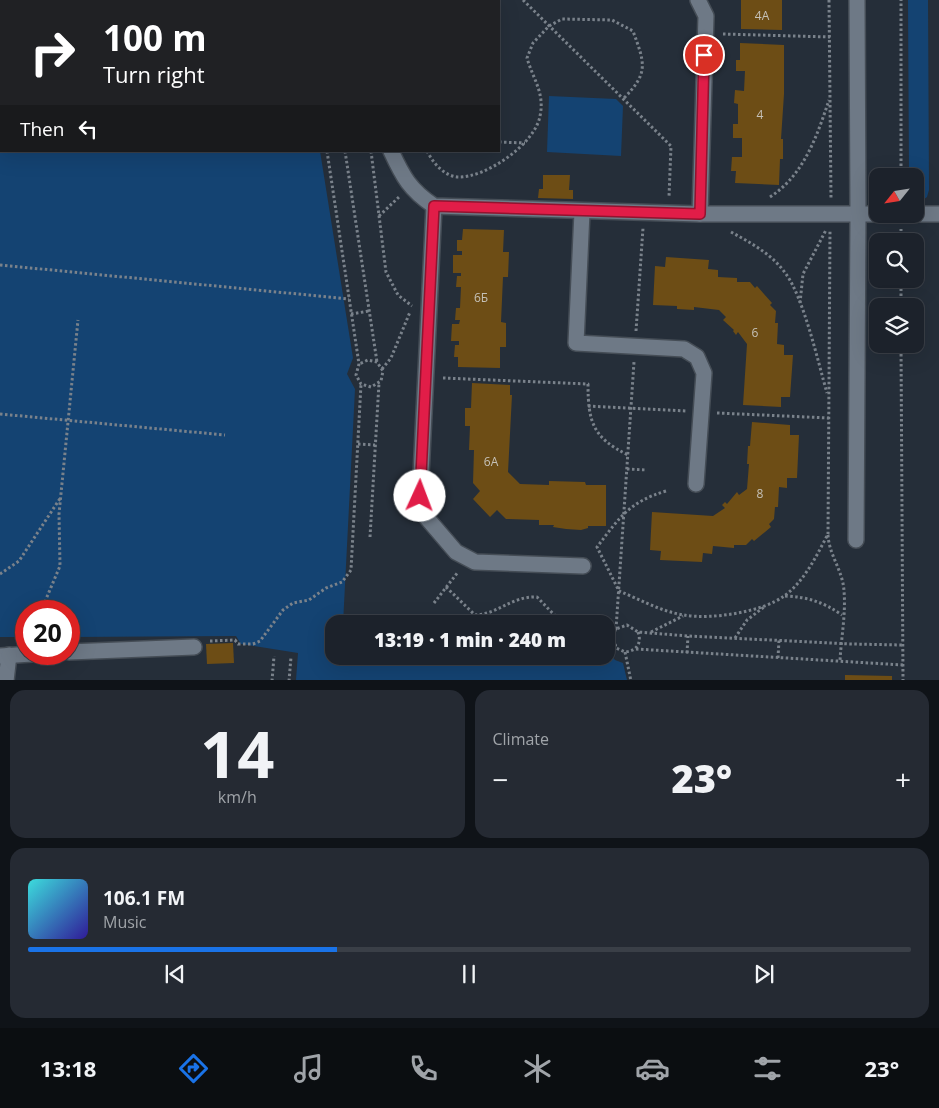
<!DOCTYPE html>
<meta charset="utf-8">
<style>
:root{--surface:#1c222b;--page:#252a33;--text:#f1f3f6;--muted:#a0a4a9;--line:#3a3f47;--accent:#1a73e8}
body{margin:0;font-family:"Open Sans",sans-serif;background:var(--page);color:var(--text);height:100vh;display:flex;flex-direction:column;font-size:19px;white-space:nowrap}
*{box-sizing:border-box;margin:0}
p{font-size:16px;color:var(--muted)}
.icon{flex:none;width:28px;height:28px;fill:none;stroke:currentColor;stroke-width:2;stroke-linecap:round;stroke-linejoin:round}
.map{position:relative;height:680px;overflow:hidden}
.sheet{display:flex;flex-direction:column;gap:10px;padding:10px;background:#0f1318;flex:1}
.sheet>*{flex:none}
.hud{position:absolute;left:0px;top:0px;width:500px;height:152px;box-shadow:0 5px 20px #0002,0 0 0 1px var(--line);background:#202124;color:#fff;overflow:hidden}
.needle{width:32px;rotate:240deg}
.controls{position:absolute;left:869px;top:168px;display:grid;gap:10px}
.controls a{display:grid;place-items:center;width:55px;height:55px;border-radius:10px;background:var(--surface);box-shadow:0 5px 20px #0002,0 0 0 1px var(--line);font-size:25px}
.speed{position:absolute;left:15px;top:600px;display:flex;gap:10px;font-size:25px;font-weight:700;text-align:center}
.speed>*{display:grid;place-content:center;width:65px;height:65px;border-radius:50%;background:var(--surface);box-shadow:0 5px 20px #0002,0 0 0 1px var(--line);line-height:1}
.speed .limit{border:8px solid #d22;background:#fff;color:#111}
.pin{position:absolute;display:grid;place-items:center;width:42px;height:42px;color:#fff;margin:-21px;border:2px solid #fff;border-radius:50%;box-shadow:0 1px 5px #0007}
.me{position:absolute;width:55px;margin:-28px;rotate:2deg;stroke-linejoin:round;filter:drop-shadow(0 0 4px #0008)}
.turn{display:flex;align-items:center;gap:18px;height:105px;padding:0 20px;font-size:22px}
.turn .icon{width:65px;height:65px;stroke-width:2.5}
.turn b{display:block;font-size:35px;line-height:42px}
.then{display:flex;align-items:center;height:48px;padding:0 20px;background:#0003;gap:10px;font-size:19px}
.big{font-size:38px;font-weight:800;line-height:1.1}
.sheet .card{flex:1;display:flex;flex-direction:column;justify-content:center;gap:8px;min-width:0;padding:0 18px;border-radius:15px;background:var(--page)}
.sheet .dial{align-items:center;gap:0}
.dial b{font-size:65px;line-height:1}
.song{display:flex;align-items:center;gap:15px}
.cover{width:60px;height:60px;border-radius:8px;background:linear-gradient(135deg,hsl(180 70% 55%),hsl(250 70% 35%))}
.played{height:5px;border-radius:2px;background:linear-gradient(90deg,var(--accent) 35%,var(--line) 35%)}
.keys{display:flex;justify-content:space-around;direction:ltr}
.heat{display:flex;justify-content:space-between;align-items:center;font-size:28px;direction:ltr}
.sheet .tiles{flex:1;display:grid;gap:10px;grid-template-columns:1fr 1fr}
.card:last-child{grid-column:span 2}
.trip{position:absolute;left:325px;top:615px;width:290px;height:50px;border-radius:15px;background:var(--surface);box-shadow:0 5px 20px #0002,0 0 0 1px var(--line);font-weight:800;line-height:50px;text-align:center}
.dock{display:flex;height:80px;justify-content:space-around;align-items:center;background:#0b0e11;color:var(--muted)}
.dock .icon{width:35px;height:35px}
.dock .active{color:var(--accent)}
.dock b{font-size:22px;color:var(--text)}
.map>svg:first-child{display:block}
.green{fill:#144372}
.building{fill:#6d4d15}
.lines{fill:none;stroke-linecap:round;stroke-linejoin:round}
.minor-casing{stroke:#454d56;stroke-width:18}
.path{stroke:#7a828b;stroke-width:3;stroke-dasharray:2.5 2.5;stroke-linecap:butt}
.minor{stroke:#6e7986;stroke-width:15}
.route-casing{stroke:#92132f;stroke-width:12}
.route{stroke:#e11d48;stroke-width:9}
.labels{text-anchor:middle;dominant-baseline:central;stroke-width:5;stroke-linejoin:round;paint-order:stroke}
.number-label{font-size:12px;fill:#c5c1b8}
</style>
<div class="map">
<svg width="939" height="681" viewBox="0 0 939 681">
<rect width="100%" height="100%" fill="#252e39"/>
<!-- green -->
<g class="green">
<polygon points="0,0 296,0 1,1 1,151 320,151 353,358 347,374 355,389 343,624 334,624 334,656 606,656 606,653 609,653 615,660 623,663 627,680 296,680 298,653 241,644 236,636 69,637 69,611 26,611 26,637 0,637"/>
<polygon points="908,0 928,0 929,190 927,197 915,205 915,176 909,176"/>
<polygon points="549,96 616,99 623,106 621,156 547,152"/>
</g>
<!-- building -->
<g class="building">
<polygon points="741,0 782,0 782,30 741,29"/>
<polygon points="740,43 784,45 784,94 781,139 783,139 783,159 780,159 779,185 735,183 736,171 731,171 732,157 742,157 742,138 733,138 733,124 738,124 738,104 734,103 735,90 744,91 745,71 736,71 736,60 740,60"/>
<polygon points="543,175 570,175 569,190 573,190 573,199 538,198 539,189 543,189"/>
<polygon points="463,229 504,230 503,252 509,252 508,277 503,277 501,322 506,323 506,347 500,347 500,368 458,367 458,357 454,357 455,345 459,345 459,341 451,341 452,324 459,324 460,320 455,320 456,308 460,308 461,287 456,287 457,276 461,276 461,273 453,273 453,255 462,255 462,251 457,251 457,240 462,240"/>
<polygon points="666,257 709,260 708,269 718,270 718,277 737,278 737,282 750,282 755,288 757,286 772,303 770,305 776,311 775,323 778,323 777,344 784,345 784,355 793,355 790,397 781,397 781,407 743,405 747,344 738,332 736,335 733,331 734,330 723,320 726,317 719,310 694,307 694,310 677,309 677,306 653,305 655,266 665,267"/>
<polygon points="472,383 510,385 510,395 512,395 508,472 520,484 549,485 549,481 585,482 586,485 606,485 606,526 588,526 588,528 581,530 566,529 553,527 554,525 539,525 539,520 506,519 497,510 490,517 473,499 480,491 473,483 474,450 469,450 470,426 465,426 465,408 471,408"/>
<polygon points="752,422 790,425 790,435 799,435 797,478 787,478 787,488 779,487 778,507 775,507 774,519 769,524 771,527 754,541 752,539 746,545 734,545 734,548 713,546 712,554 703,553 702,562 660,560 661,551 650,550 652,512 713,516 725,508 722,505 725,502 727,504 737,492 739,495 747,489 749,464 747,464 748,446 750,446"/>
<polygon points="233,643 234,663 207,664 206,644"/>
<polygon points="845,675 892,676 892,681 845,681"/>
</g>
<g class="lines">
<!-- minor casing -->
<g class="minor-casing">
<g id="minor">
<polyline points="698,0 706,16 700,214"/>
<polyline points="383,1 383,0"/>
<polyline points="487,1 487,0"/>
<path d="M391 151C403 177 410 190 434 206L700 214H939"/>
<polyline points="434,206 420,496 426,517 456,552 475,562 583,566"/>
<polyline points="582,212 576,343 684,349 697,357 704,373 696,484"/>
<polyline points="856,540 858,215 857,0"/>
<polyline points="69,652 194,647"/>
<polyline points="0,656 32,654"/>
<polyline points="6,681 9,655"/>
</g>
</g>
<!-- path -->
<g class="path">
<polyline points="323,0 323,1"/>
<polyline points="523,0 671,146 669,197"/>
<polyline points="829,0 831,199"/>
<polyline points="304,1 311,0"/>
<polyline points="338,1 339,0"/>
<polyline points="723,34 830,37"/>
<polyline points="499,142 525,143"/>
<polyline points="327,151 359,364 356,375 361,384 371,387 381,381 383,371 377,362 368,360 359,364"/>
<polyline points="345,151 377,362"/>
<polyline points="371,151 386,272 398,295 412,306"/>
<path d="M427 151C433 163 444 176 458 177 486 178 535 144 540 116 545 93 533 79 527 58L533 43 549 26 562 19 612 20 633 31C645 64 649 73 623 99"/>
<polyline points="901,176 901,0"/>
<path d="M770 197C804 175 817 136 829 100"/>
<polyline points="379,216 399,197"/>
<path d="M731 232C751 243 772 254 786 274 804 299 818 362 827 393"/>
<polyline points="901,241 901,229"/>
<polyline points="0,265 349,299"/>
<polyline points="800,303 803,274 826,230"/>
<polyline points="901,306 901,279"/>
<polyline points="351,314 369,311"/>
<polyline points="636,331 643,228"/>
<polyline points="901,344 903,681"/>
<polyline points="382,369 391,358 410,312"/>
<path d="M443 378 588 384C588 422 593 438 628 455"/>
<polyline points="588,406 686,411"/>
<polyline points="717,413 829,418"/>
<polyline points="0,414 225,435"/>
<polyline points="358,444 375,445"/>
<polyline points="627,469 647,470"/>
<path d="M666 491C629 502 620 517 597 547L619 591C639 599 662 612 684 615 710 620 763 612 784 596 804 582 817 555 828 534L830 230"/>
<path d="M828 535C829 555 843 571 844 591 846 614 841 639 840 661"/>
<polyline points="370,537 379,383"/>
<polyline points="0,574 19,561 61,497"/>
<path d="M446 587 475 615C499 614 511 596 537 597L563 624"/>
<path d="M785 596C808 597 823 602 842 615"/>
<polyline points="434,603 458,572"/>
<polyline points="41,611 60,566 59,514 78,320"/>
<polyline points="518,624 539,624"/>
<polyline points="606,628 616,629 634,362"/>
<path d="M638 632C642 643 637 651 625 652L616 648 613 634 616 629 627 625 638 632 688 636 851 644 902 645"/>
<polyline points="651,632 683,616"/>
<polyline points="735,638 747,620 764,607"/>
<polyline points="210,641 235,640 238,644 253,644 260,641 283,610 293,603 309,600 326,588 342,582 351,570 361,384"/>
<polyline points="606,647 616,648"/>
<polyline points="636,649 903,665"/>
<polyline points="625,652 631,681"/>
<polyline points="687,653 688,636"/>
<polyline points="778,658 779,640"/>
<polyline points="272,681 274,656"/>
<polyline points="289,681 291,657"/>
</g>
<!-- minor -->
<use href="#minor" class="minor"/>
</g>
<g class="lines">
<!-- route casing -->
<g class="route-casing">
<polyline id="route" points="420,496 434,206 700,214 704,55"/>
</g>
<!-- route -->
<use href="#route" class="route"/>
</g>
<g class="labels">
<!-- number labels -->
<g class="number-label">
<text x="762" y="15">4А</text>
<text x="760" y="114">4</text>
<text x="481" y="297">6Б</text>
<text x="755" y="332">6</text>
<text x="491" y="461">6А</text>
<text x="760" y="493">8</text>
</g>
</g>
</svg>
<div class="controls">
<a><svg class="needle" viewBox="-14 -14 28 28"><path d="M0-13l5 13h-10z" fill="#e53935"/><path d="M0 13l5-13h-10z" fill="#a0a4a9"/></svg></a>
<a><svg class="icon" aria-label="search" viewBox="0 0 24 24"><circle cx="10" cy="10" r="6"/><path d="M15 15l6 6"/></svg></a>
<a><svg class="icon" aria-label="layers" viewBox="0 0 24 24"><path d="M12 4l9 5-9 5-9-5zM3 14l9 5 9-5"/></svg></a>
</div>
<div class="speed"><div class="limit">20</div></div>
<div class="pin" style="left:704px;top:55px;background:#d93025"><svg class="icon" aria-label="arrive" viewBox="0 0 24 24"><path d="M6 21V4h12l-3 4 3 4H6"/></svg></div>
<svg class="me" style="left:420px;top:496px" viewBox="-20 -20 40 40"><circle r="19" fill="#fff"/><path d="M0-13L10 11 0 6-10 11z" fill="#e11d48"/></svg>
<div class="trip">13:19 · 1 min · 240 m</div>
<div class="hud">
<div class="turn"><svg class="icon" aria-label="right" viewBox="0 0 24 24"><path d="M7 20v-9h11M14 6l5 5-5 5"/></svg><div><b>100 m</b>Turn right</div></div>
<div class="then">Then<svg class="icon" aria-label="left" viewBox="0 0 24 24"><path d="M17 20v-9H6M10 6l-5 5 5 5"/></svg></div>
</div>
</div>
<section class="sheet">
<div class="tiles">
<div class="card dial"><b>14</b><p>km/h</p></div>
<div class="card"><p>Climate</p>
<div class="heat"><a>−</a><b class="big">23°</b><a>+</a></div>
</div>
<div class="card">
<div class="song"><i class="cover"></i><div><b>106.1 FM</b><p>Music</p></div></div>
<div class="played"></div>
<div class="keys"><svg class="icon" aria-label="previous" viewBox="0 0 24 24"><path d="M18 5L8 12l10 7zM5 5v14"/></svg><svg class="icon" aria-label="pause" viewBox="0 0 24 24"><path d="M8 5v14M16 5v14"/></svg><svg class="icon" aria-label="next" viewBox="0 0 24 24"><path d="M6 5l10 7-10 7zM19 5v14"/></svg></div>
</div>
</div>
</section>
<nav class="dock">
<b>13:18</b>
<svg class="icon active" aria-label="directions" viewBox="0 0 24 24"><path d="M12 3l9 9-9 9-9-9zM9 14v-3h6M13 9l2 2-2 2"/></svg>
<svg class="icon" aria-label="music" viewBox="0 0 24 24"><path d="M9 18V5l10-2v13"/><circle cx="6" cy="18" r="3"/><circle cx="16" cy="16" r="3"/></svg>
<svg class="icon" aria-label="phone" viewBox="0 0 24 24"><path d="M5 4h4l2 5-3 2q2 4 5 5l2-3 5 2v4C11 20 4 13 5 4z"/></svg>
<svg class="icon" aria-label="climate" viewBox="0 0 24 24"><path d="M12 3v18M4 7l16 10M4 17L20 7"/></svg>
<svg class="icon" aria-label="car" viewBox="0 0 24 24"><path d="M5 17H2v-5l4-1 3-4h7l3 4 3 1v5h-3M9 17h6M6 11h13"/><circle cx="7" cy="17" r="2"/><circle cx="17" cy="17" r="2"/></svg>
<svg class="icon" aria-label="filters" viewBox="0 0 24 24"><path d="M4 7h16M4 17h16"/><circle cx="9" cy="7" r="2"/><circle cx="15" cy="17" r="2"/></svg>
<b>23°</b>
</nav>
